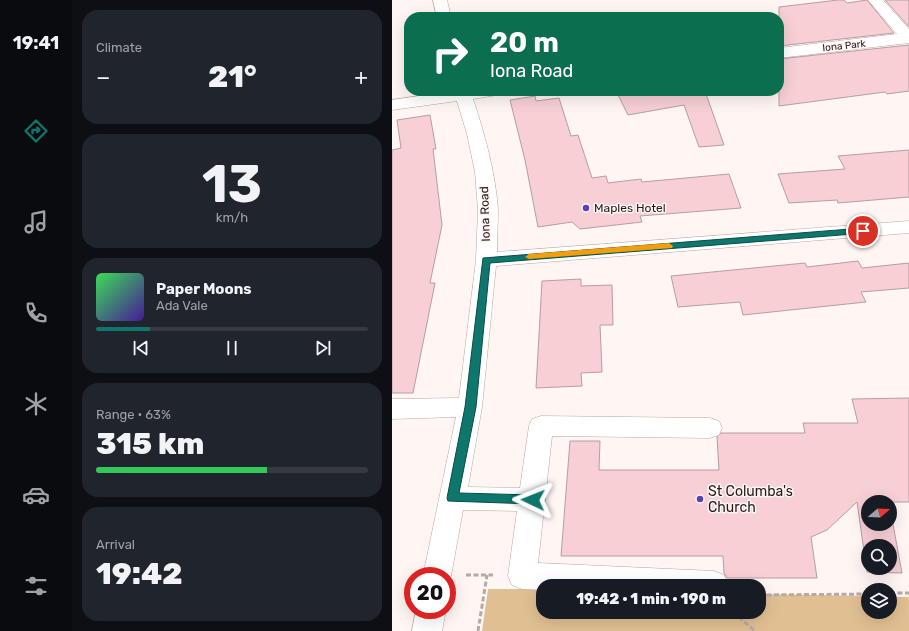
<!DOCTYPE html>
<meta charset="utf-8">
<style>
:root{--surface:#171b24;--page:#20242c;--text:#f1f3f6;--muted:#9ea1a6;--line:#363941;--accent:#0f766e}
body{margin:0;font-family:Rubik,sans-serif;background:var(--page);color:var(--text);height:100vh;display:flex;flex-direction:column;font-size:15px;white-space:nowrap}
*{box-sizing:border-box;margin:0}
p{font-size:13px;color:var(--muted)}
.icon{flex:none;width:22px;height:22px;fill:none;stroke:currentColor;stroke-width:2;stroke-linecap:round;stroke-linejoin:round}
.map{position:relative;flex:1;overflow:hidden}
.sheet{display:flex;flex-direction:column;gap:10px;padding:10px;background:#0d0f14;width:320px}
.sheet>*{flex:none}
.guide{position:absolute;left:12px;top:12px;width:380px;height:84px;border-radius:16px;box-shadow:0 4px 16px #0002;background:#0b6e4f;color:#fff;overflow:hidden}
.needle{width:26px;rotate:71deg}
.controls{position:absolute;left:469px;top:495px;display:grid;gap:8px}
.controls a{display:grid;place-items:center;width:36px;height:36px;border-radius:50%;background:var(--surface);box-shadow:0 4px 16px #0002;font-size:20px}
.speed{position:absolute;left:12px;top:567px;display:flex;gap:8px;font-size:20px;font-weight:700;text-align:center}
.speed>*{display:grid;place-content:center;width:52px;height:52px;border-radius:50%;background:var(--surface);box-shadow:0 4px 16px #0002;line-height:1}
.speed .limit{border:6px solid #d22;background:#fff;color:#111}
.pin{position:absolute;display:grid;place-items:center;width:34px;height:34px;color:#fff;margin:-17px;border:2px solid #fff;border-radius:50%;box-shadow:0 1px 4px #0007}
.me{position:absolute;width:44px;margin:-22px;rotate:272deg;stroke-linejoin:round;filter:drop-shadow(0 0 3px #0008)}
.turn{display:flex;align-items:center;gap:14px;height:84px;padding:0 20px;font-size:18px}
.turn .icon{width:52px;height:52px;stroke-width:2.5}
.turn b{display:block;font-size:28px;line-height:34px}
.big{font-size:30px;font-weight:800;line-height:1.1}
.sheet .tile{flex:1;display:flex;flex-direction:column;justify-content:center;gap:6px;min-width:0;padding:0 14px;border-radius:16px;background:var(--page)}
.sheet .dial{align-items:center;gap:0}
.dial b{font-size:52px;line-height:1}
.song{display:flex;align-items:center;gap:12px}
.cover{width:48px;height:48px;border-radius:6px;background:linear-gradient(135deg,hsl(130 70% 55%),hsl(260 70% 35%))}
.played{height:4px;border-radius:2px;background:linear-gradient(90deg,var(--accent) 20%,var(--line) 20%)}
.keys{display:flex;justify-content:space-around;direction:ltr}
.heat{display:flex;justify-content:space-between;align-items:center;font-size:22px;direction:ltr}
.charge{height:6px;border-radius:3px;background:linear-gradient(90deg,#34c759 63%,var(--line) 0)}
.trip{position:absolute;left:144px;top:579px;width:230px;height:40px;border-radius:16px;background:var(--surface);box-shadow:0 4px 16px #0002;font-weight:800;line-height:40px;text-align:center}
main{display:flex;flex:1;min-height:0}
.dock{display:flex;flex-direction:column;width:72px;justify-content:space-around;align-items:center;background:#090b0e;color:var(--muted)}
.dock .icon{width:28px;height:28px}
.dock .current{color:var(--accent)}
.dock b{font-size:18px;color:var(--text)}
.map>svg:first-child{display:block}
.green{fill:#e0bf92}
.building{fill:#f7cfd4;stroke:#b69ea1;fill-rule:evenodd}
.lines{fill:none;stroke-linecap:round;stroke-linejoin:round}
.minor-casing{stroke:#bca5a0;stroke-width:1}
.path{stroke:#b4aba9;stroke-width:3;stroke-dasharray:5 2.5;stroke-linecap:butt}
.minor{fill:#fff;fill-rule:evenodd}
.route{fill:#0f766e;stroke:#0a4d48}
.slow{fill:#f59e0b}
.poi-dot{fill:#5144bb;stroke:#fff5f3;stroke-width:1.5}
.labels{text-anchor:middle;dominant-baseline:central;stroke-width:3;stroke-linejoin:round;paint-order:stroke}
.far-street-label{font-size:10px;fill:#251c1a;stroke:#fff5f3}
.poi-label{font-size:12px;fill:#251c1a;stroke:#fff5f3;text-anchor:start}
.street-label{font-size:12px;fill:#251c1a;stroke:#fff5f3}
.near-poi-label{font-size:14px;fill:#251c1a;stroke:#fff5f3;text-anchor:start}
</style>
<main>
<nav class="dock">
<b>19:41</b>
<svg class="icon current" aria-label="directions" viewBox="0 0 24 24"><path d="M12 3l9 9-9 9-9-9zM9 14v-3h6M13 9l2 2-2 2"/></svg>
<svg class="icon" aria-label="music" viewBox="0 0 24 24"><path d="M9 18V5l10-2v13"/><circle cx="6" cy="18" r="3"/><circle cx="16" cy="16" r="3"/></svg>
<svg class="icon" aria-label="phone" viewBox="0 0 24 24"><path d="M5 4h4l2 5-3 2q2 4 5 5l2-3 5 2v4C11 20 4 13 5 4z"/></svg>
<svg class="icon" aria-label="climate" viewBox="0 0 24 24"><path d="M12 3v18M4 7l16 10M4 17L20 7"/></svg>
<svg class="icon" aria-label="car" viewBox="0 0 24 24"><path d="M5 17H2v-5l4-1 3-4h7l3 4 3 1v5h-3M9 17h6M6 11h13"/><circle cx="7" cy="17" r="2"/><circle cx="17" cy="17" r="2"/></svg>
<svg class="icon" aria-label="filters" viewBox="0 0 24 24"><path d="M4 7h16M4 17h16"/><circle cx="9" cy="7" r="2"/><circle cx="15" cy="17" r="2"/></svg>
</nav>
<section class="sheet">
<div class="tile"><p>Climate</p>
<div class="heat"><a>−</a><b class="big">21°</b><a>+</a></div>
</div>
<div class="tile dial"><b>13</b><p>km/h</p></div>
<div class="tile">
<div class="song"><i class="cover"></i><div><b>Paper Moons</b><p>Ada Vale</p></div></div>
<div class="played"></div>
<div class="keys"><svg class="icon" aria-label="previous" viewBox="0 0 24 24"><path d="M18 5L8 12l10 7zM5 5v14"/></svg><svg class="icon" aria-label="pause" viewBox="0 0 24 24"><path d="M8 5v14M16 5v14"/></svg><svg class="icon" aria-label="next" viewBox="0 0 24 24"><path d="M6 5l10 7-10 7zM19 5v14"/></svg></div>
</div>
<div class="tile"><p>Range · 63%</p><b class="big">315 km</b><div class="charge"></div></div>
<div class="tile"><p>Arrival</p><b class="big">19:42</b></div>
</section>
<div class="map">
<svg width="517" height="631" viewBox="0 0 517 631">
<rect width="100%" height="100%" fill="#fff5f3"/>
<!-- green -->
<polygon class="green" points="96,589 151,589 151,612 367,612 367,594 476,596 476,612 498,612 498,597 517,597 517,631 90,631"/>
<!-- building -->
<g class="building">
<polygon points="446,0 452,0 455,3 475,0 502,33 387,46 387,7"/>
<polygon points="493,0 517,0 517,27"/>
<polygon points="517,45 517,91 495,94 493,92 387,106 387,59"/>
<polygon points="224,91 313,91 332,145 307,147 292,105 236,115"/>
<polygon points="143,96 144,101 167,98 179,136 186,135 200,178 214,176 216,183 249,179 250,182 337,174 349,208 248,216 250,222 188,229 180,222 146,227 133,160 118,100"/>
<polygon points="38,115 44,149 41,149 50,225 38,283 43,283 21,393 0,393 0,150 9,148 5,120"/>
<polygon points="517,150 517,197 446,203 445,200 397,203 386,174 453,169 446,156"/>
<polygon points="466,261 470,268 517,263 517,288 469,292 474,302 351,315 348,302 286,307 279,276 413,263 415,267"/>
<polygon points="189,279 189,286 220,285 221,325 208,325 210,372 189,373 190,386 144,388 150,281"/>
<path d="M517 398V502H476V524H498V508L510 573 475 572 465 502 435 530 419 537 425 578H335L332 573 331 556H169L178 441H208L207 470H327L325 437 329 433H413L411 423H466L460 399ZM476 546H498V568H476Z"/>
</g>
<g class="lines">
<!-- minor casing -->
<g class="minor-casing">
<g id="minor">
<polygon points="41,0 55,0 59,17 45,17"/>
<polygon points="476,0 491,0 517,29 517,43 387,58 387,48 505,34"/>
<path d="M62 91H113L111 94 81 99C93 135 103 171 106 209 106 223 105 238 105 252L517 221V233L104 266 90 407 76 487 128 488 137 426 140 419 149 416 318 418 327 421 330 428 327 435 318 438 160 436 146 563 322 571 332 575 336 586H151V590L130 589 120 585 116 576 125 511 71 510 59 576 55 585V576H31L64 417 0 419V399L67 398 84 260 86 210 83 172 75 134 65 101 0 110V100Z"/>
<polygon points="24,610 54,610 50,631 20,631"/>
</g>
</g>
<!-- path -->
<g class="path">
<polyline points="74,575 101,575"/>
<polyline points="498,593 517,593"/>
<polyline points="367,595 476,594"/>
<polyline points="341,612 363,631"/>
<polyline points="86,631 95,575"/>
</g>
<!-- minor -->
<use href="#minor" class="minor"/>
</g>
<!-- route -->
<polygon class="route" points="471,228 474,229 474,233 98,263 84,407 67,493 141,495 145,496 146,500 145,503 141,504 56,501 55,498 73,407 91,258"/>
<!-- slow -->
<polygon class="slow" points="277,243 281,246 280,248 137,259 133,257 137,254"/>
<!-- markers -->
<g class="poi-dot">
<circle cx="194" cy="208" r="4"/>
<circle cx="308" cy="499" r="4"/>
</g>
<g class="labels">
<!-- far-street labels -->
<g class="far-street-label">
<text transform="translate(452 46) rotate(-6)">Iona Park</text>
</g>
<!-- poi labels -->
<g class="poi-label">
<text x="202" y="208">Maples Hotel</text>
</g>
<!-- street labels -->
<g class="street-label">
<text transform="translate(93 214) rotate(-92)">Iona Road</text>
</g>
<!-- near-poi labels -->
<g class="near-poi-label">
<text x="316" y="491">St Columba's<tspan x="316" dy="16">Church</tspan></text>
</g>
</g>
</svg>
<div class="controls">
<a><svg class="needle" viewBox="-14 -14 28 28"><path d="M0-13l5 13h-10z" fill="#e53935"/><path d="M0 13l5-13h-10z" fill="#9ea1a6"/></svg></a>
<a><svg class="icon" aria-label="search" viewBox="0 0 24 24"><circle cx="10" cy="10" r="6"/><path d="M15 15l6 6"/></svg></a>
<a><svg class="icon" aria-label="layers" viewBox="0 0 24 24"><path d="M12 4l9 5-9 5-9-5zM3 14l9 5 9-5"/></svg></a>
</div>
<div class="speed"><div class="limit">20</div></div>
<div class="pin" style="left:471px;top:231px;background:#d93025"><svg class="icon" aria-label="arrive" viewBox="0 0 24 24"><path d="M6 21V4h12l-3 4 3 4H6"/></svg></div>
<svg class="me" style="left:141px;top:500px" viewBox="-20 -20 40 40"><path d="M0-17L14 15 0 8-14 15z" fill="#0f766e" stroke="#fff" stroke-width="4"/></svg>
<div class="trip">19:42 · 1 min · 190 m</div>
<div class="guide">
<div class="turn"><svg class="icon" aria-label="right" viewBox="0 0 24 24"><path d="M7 20v-9h11M14 6l5 5-5 5"/></svg><div><b>20 m</b>Iona Road</div></div>
</div>
</div>
</main>
